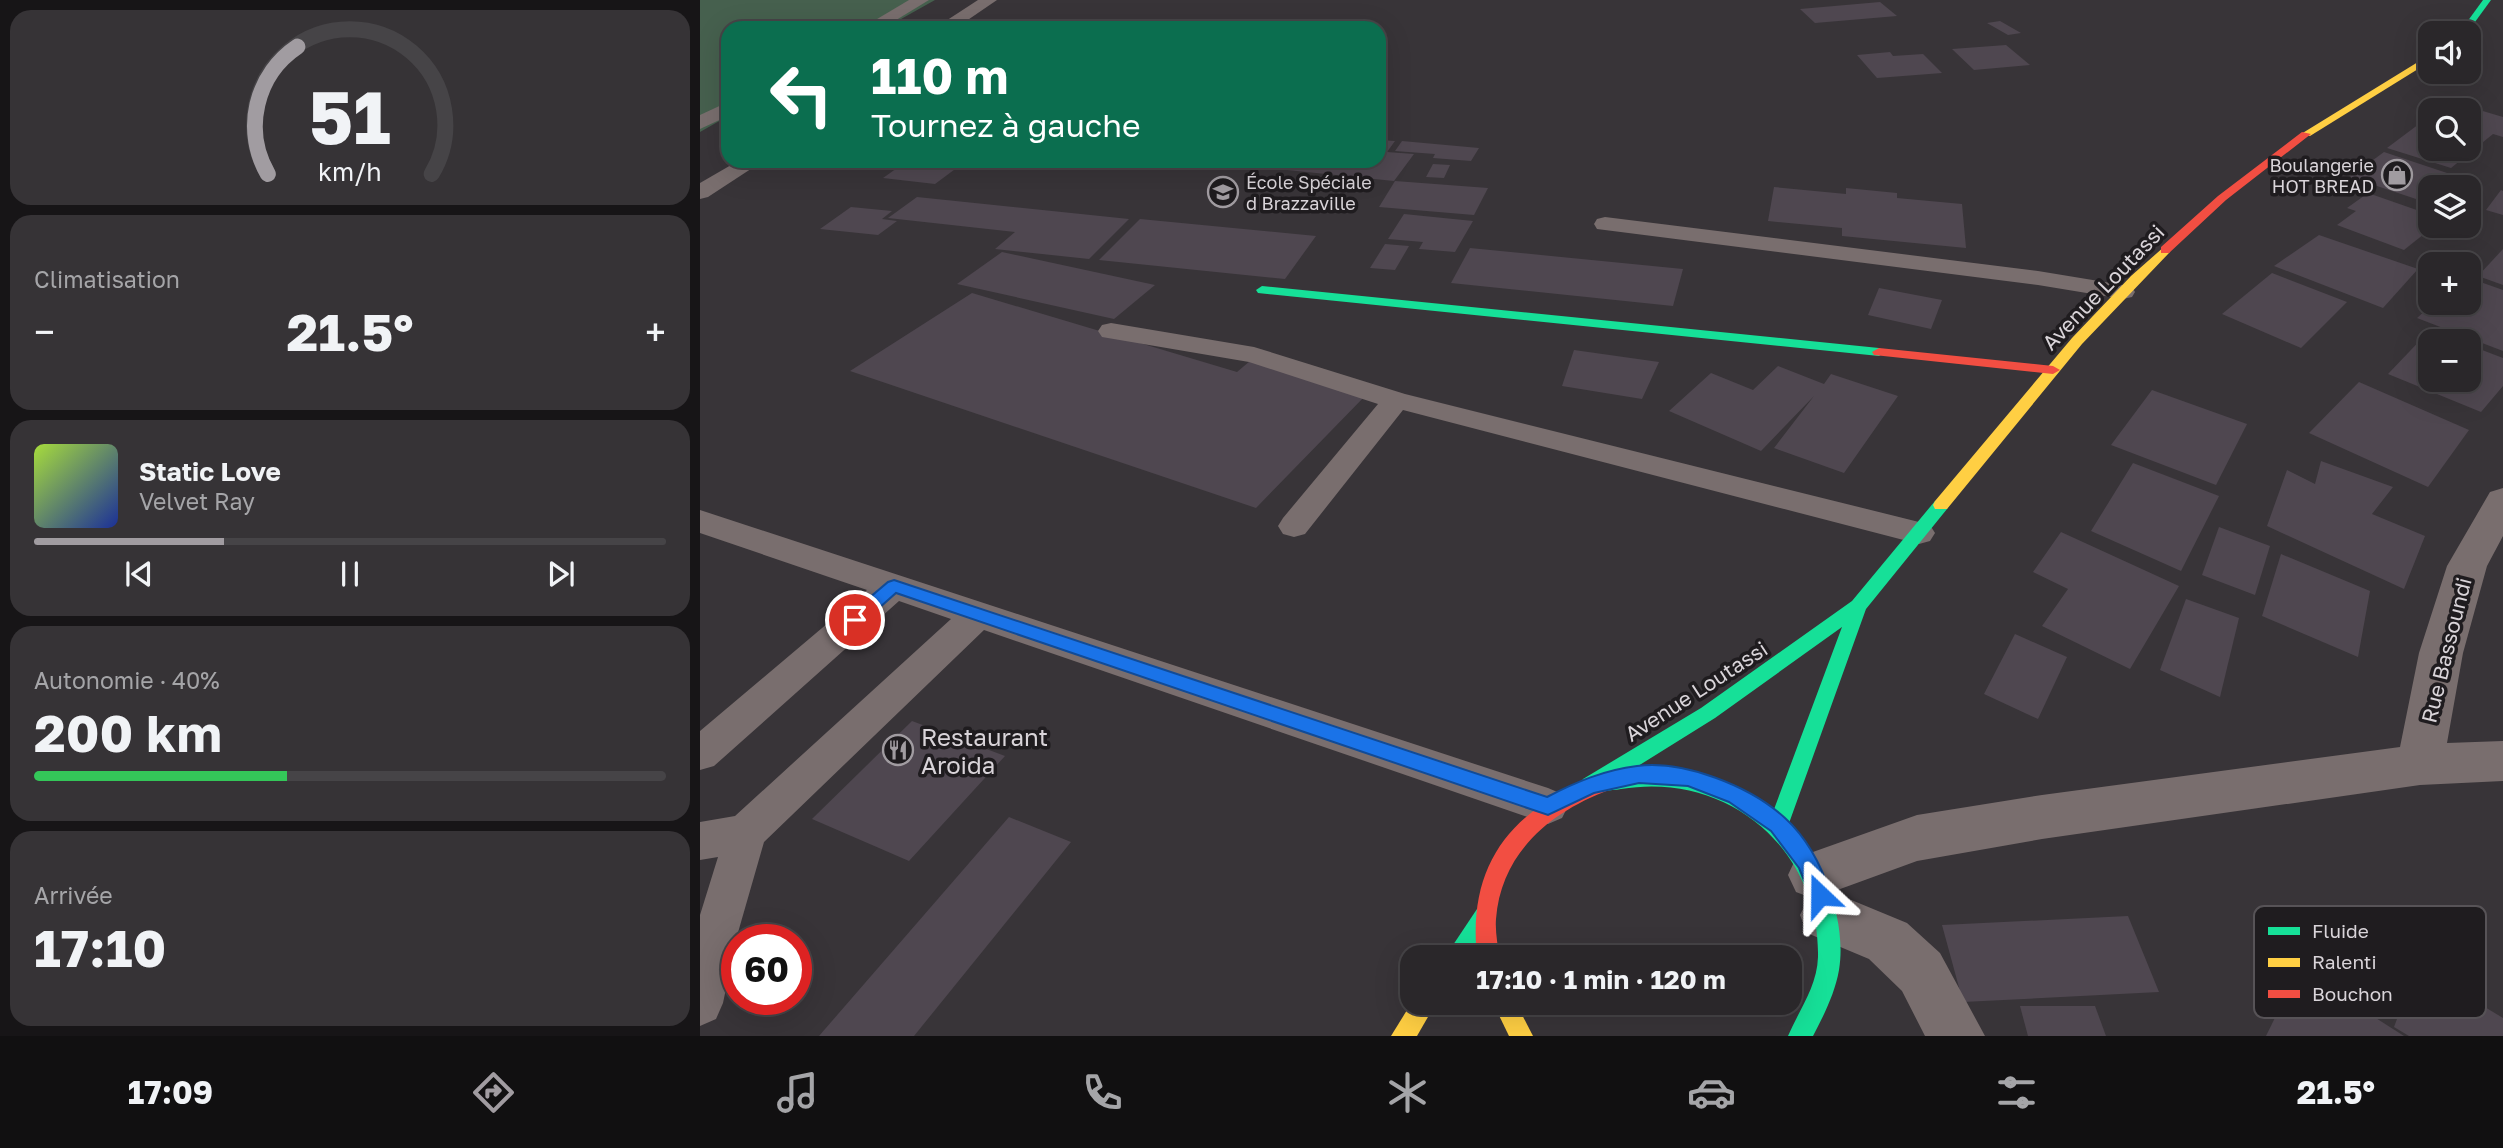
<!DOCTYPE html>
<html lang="fr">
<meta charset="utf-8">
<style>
:root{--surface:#2a272a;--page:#363336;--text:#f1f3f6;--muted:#a5a5a8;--line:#464447;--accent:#a19ca1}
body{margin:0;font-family:"Golos Text",sans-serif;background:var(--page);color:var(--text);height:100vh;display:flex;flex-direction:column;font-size:26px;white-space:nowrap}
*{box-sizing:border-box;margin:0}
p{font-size:23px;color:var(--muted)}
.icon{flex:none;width:38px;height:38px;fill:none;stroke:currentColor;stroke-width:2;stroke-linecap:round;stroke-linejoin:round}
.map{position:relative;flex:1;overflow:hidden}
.sheet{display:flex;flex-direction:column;gap:10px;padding:10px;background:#171517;width:700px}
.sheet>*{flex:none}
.banner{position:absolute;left:21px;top:21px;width:665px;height:147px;border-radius:21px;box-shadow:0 7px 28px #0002,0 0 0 2px var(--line);background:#0b6e4f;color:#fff;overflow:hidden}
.fabs{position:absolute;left:1718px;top:21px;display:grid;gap:14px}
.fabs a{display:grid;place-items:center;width:63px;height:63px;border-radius:14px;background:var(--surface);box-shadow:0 7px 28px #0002,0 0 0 2px var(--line);font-size:35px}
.speed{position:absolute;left:21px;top:924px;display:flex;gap:14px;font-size:35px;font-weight:700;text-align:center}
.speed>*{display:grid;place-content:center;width:91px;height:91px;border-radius:50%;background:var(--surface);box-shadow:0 7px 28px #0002,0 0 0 2px var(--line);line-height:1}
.speed .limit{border:10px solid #d22;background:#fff;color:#111}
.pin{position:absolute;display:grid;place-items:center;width:60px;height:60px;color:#fff;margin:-30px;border:4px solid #fff;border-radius:50%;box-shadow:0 2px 7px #0007}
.me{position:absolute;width:77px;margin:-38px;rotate:337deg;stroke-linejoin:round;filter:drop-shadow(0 0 5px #0008)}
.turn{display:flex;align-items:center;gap:24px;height:147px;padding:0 35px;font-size:32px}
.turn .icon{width:91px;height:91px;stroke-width:2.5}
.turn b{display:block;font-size:49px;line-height:60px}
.big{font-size:52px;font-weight:700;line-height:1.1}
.sheet .widget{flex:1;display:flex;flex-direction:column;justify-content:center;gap:10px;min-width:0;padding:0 24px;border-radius:21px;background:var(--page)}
.sheet .dial{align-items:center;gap:0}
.dial svg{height:182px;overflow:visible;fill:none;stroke:var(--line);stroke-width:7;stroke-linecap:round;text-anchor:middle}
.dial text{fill:var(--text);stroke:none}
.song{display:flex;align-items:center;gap:21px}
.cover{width:84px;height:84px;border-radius:10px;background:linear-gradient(135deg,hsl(80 70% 55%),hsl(230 70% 35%))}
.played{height:7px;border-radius:4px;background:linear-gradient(90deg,var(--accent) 30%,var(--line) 30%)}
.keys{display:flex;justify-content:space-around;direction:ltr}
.heat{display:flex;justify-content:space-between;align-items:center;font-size:38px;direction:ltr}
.charge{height:10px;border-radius:5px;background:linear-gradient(90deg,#34c759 40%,var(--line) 0)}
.trip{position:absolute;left:700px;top:945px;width:402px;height:70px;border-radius:21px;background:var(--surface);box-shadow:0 7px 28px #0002,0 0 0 2px var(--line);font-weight:700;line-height:70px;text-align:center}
.tab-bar{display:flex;height:112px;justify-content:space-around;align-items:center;background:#111011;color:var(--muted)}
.tab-bar .icon{width:49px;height:49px}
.tab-bar .selected{color:var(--accent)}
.tab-bar b{font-size:32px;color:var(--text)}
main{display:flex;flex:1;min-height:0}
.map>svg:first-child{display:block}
.green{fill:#46604e}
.building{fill:#4f4750}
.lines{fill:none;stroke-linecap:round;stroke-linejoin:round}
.lane{fill:#796e6e;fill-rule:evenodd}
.street{fill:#796e6e;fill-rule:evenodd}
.fast{fill:#16e098;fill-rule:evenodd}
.slow{fill:#ffcf43;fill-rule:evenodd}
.jam{fill:#f24e42;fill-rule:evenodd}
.route{fill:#1a73e8;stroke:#114b97;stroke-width:2}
.labels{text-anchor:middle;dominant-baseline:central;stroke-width:7;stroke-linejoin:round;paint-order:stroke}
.far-poi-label{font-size:18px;fill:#d9d4d9;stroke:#1f1c1f;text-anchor:end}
.street-label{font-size:21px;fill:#d9d4d9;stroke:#1f1c1f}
.near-poi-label{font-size:24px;fill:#d9d4d9;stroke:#1f1c1f;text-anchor:start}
.key{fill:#1f1c1f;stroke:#575357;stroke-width:2}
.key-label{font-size:19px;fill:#d9d4d9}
</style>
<main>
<section class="sheet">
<div class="widget dial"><svg viewBox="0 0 100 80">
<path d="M14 69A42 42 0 1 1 86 69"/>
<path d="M14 69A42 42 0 0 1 27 13" stroke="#a19ca1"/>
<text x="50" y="56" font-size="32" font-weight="700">51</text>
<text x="50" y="72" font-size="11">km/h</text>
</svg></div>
<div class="widget"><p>Climatisation</p>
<div class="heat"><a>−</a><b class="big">21.5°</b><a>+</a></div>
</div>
<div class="widget">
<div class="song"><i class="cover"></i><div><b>Static Love</b><p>Velvet Ray</p></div></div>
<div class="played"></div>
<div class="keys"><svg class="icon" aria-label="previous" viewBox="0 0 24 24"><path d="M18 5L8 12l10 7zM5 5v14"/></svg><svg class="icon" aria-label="pause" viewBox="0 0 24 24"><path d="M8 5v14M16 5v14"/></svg><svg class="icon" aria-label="next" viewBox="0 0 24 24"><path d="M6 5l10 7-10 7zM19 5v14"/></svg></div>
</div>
<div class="widget"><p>Autonomie · 40%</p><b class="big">200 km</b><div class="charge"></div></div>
<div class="widget"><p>Arrivée</p><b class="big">17:10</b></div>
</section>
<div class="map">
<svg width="1803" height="1036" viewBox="0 0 1803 1036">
<rect width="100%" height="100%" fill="#383438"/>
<!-- green -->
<polygon class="green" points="0,0 235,0 185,28 28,28 28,116 0,132"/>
<!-- building -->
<g class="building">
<polygon points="1180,2 1197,16 1115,23 1100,9"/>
<polygon points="1300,21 1321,33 1308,35 1287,23"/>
<polygon points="1306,45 1330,65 1274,70 1252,49"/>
<polygon points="1190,52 1193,56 1223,54 1242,73 1177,78 1157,55"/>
<polygon points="1749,101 1803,117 1803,137 1793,134 1751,168 1687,148 1731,115 1731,149 1769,149 1769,110 1737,110"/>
<polygon points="679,140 695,141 687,152 714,154 694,181 520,163 679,161"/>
<polygon points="702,141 779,148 771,161 733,158 735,154 695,151"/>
<polygon points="1684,152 1774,182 1767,187 1731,187 1731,204 1650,177"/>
<polygon points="207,161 266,161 235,184 183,178"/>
<polygon points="733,164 750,165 744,178 726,177"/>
<polygon points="695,181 788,188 774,215 679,207"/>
<polygon points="1074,187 1146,194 1146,188 1197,193 1197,198 1262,204 1266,248 1142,236 1142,228 1068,221"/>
<polygon points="1801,190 1803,191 1803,215 1786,210"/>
<polygon points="1668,193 1731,215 1731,226 1734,226 1704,250 1637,225 1656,211 1647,208"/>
<polygon points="217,197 429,219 389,259 295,249 315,232 188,218"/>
<polygon points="151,207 192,211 182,219 197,221 178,235 120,229"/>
<polygon points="704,214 773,221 755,252 719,249 723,242 688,239"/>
<polygon points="440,219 616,236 585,279 399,260"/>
<polygon points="1619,235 1718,269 1683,308 1574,266"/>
<polygon points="685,244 709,246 695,270 670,268"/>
<polygon points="770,248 983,269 973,306 751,283"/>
<polygon points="1803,249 1803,285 1778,276"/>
<polygon points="302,252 455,285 414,319 257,284"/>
<polygon points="1572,273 1647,302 1601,348 1522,314"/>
<polygon points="1769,278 1803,290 1803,351 1717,318 1734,303 1769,303"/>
<polygon points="1179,288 1242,300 1231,329 1168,315"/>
<polygon points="272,293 537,372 550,361 666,395 556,508 150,371"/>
<polygon points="1730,330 1760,341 1731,341 1731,380 1769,380 1769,345 1803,358 1803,386 1781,412 1688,374"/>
<polygon points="874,350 959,362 942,399 862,386"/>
<polygon points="1078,366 1124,384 1131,374 1198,396 1144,473 1074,448 1114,396 1061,451 969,411 1011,373 1053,390"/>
<polygon points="1659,382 1769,430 1728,487 1609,433"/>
<polygon points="1452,390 1547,424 1516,485 1411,445"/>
<polygon points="1621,461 1693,487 1672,514 1725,536 1704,589 1567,526 1587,470 1615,484"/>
<polygon points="1433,463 1519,496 1481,571 1391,531"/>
<polygon points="1519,527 1570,546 1555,595 1502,575"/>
<polygon points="1361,532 1479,586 1430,669 1342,626 1368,589 1333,572"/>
<polygon points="1581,554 1670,591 1658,657 1562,616"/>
<polygon points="1486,599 1539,618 1520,697 1460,670"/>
<polygon points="1315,634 1367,657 1338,719 1284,694"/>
<polygon points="212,721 305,756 209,861 112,819"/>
<polygon points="309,817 371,842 214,1036 119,1036"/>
<polygon points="1428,916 1459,992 1263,1002 1242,925"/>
<polygon points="1717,966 1803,1018 1803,1036 1709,1036 1694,1027"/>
<polygon points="1599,969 1704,1036 1566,1036"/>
<polygon points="1320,1006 1395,1006 1406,1036 1328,1036"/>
</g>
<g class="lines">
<!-- lane -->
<g class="lane">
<polygon points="209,0 229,0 183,28 162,28"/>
<polygon points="278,0 297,0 256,28 235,28"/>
<polygon points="28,102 28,116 0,129 0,115"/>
<polygon points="38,161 63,161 8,197 0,199 0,183"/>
<polygon points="905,217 1338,271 1423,285 1432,287 1435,292 1432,297 1423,299 1338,285 897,229 894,224 897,219"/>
<polygon points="411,323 554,347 705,394 1219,522 1230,525 1235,533 1230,541 1219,544 703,410 605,534 594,537 583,534 578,526 583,518 678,404 549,362 402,337 398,331 402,325"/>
<polygon points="0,510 848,788 862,794 868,806 862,818 848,824 284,630 64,842 37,936 23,1003 16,1019 0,1026 0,915 18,857 0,860 0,822 35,816 251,619 199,601 14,766 0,770 0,731 167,590 0,533"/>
</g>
<!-- street -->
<polygon class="street" points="1803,488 1803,536 1787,566 1763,653 1747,743 1803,741 1803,781 1720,785 1342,839 1217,861 1132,892 1207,923 1240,953 1285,1036 1225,1036 1202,991 1169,959 1107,933 1100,915 1109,897 1096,892 1088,875 1096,858 1217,815 1342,795 1700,747 1719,653 1747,566 1790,492"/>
<!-- fast -->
<g class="fast">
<polygon points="1783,0 1791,0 1767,33 1759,33"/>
<polygon points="562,286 1179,348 1186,352 1179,356 558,293 556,290"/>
<path d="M1241 500 1247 501 1249 505 1247 509 1166 609 1088 826C1124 859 1147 921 1139 970 1135 993 1124 1015 1113 1036H1088C1099 1010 1117 987 1118 957 1120 848 1027 771 921 789 910 791 899 790 890 794L883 791 880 785 883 779 1001 708 1152 601 1235 501ZM1142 627 1073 812C1038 779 977 763 930 771L1015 718Z"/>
<polygon points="785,906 793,909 796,916 769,957 745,957 777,909"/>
</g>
<!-- slow -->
<g class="slow">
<polygon points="1731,54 1731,61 1610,136 1601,134"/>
<polygon points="1465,246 1471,250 1469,253 1382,344 1247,509 1235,509 1233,505 1235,501 1372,338 1431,276"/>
<polygon points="712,1002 736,1003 717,1036 691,1036"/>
<polygon points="793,1003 816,1003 833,1036 809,1036"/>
</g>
<!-- jam -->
<g class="jam">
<polygon points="1602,132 1611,134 1526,200 1469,253 1461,253 1461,247 1518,196"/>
<polygon points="1179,348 1353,366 1360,370 1353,374 1174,355 1172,352"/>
<path d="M902 775 909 778 912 784 909 790C850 812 801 853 796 919 795 932 798 945 799 957H777C767 861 814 807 902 775Z"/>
</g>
</g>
<!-- route -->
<path class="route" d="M194 580 847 797C876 782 904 770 937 766 984 760 1050 786 1085 818 1107 838 1122 867 1131 895L1128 902 1120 905 1113 902 1099 868 1071 831 1029 802 988 786 939 783 894 793 848 815 196 593 161 624H149L146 620 149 615 188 582Z"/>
<!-- icons -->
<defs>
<g id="shop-ring" transform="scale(1.575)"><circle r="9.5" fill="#1f1c1f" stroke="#a19ca1" stroke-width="1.5"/><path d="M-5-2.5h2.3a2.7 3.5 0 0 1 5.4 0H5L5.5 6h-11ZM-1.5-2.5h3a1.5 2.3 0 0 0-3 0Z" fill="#a19ca1"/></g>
<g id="school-ring" transform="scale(1.575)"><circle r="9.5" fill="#1f1c1f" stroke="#a19ca1" stroke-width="1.5"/><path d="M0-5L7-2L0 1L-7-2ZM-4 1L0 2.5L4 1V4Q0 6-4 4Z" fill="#a19ca1"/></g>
<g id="restaurant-ring" transform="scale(1.575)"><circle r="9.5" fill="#1f1c1f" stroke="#a19ca1" stroke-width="1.5"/><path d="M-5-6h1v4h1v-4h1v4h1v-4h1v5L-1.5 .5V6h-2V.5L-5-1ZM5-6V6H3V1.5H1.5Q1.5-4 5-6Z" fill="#a19ca1"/></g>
</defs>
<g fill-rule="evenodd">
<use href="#shop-ring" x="1697" y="175"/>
<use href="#school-ring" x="523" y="192"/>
<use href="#restaurant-ring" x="198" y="750"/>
</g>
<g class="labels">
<!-- far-poi labels -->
<g class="far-poi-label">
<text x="1674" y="165">Boulangerie<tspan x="1674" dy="21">HOT BREAD</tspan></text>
<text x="546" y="182" text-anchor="start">École Spéciale<tspan x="546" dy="21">d Brazzaville</tspan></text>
</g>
<!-- street labels -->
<g class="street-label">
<text transform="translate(1403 287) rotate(-46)">Avenue Loutassi</text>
<text transform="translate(1746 650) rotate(-76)">Rue Bassoundi</text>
<text transform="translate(996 691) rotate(-33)">Avenue Loutassi</text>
</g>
<!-- near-poi labels -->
<g class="near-poi-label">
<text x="221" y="736">Restaurant<tspan x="221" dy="28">Aroida</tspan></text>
</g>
</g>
<!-- legend -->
<rect x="1554" y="906" width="232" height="112" rx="10" class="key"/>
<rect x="1568" y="927" width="32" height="8" fill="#16e098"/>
<rect x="1568" y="958" width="32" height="9" fill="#ffcf43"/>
<rect x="1568" y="990" width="32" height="8" fill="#f24e42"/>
<g class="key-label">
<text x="1612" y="938">Fluide</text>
<text x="1612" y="969">Ralenti</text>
<text x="1612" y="1001">Bouchon</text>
</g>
</svg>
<div class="fabs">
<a><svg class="icon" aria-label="sound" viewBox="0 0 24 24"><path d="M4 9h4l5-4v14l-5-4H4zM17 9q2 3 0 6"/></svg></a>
<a><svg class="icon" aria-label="search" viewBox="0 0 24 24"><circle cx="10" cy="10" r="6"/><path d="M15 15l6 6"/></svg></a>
<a><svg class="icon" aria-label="layers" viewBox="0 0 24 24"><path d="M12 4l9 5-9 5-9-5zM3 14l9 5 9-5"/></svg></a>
<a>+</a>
<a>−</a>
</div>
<div class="speed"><div class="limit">60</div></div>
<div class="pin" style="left:155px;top:620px;background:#d93025"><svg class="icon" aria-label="arrive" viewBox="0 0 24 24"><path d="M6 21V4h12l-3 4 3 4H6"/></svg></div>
<svg class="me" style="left:1120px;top:895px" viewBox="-20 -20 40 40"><path d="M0-17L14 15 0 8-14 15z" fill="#1a73e8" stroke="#fff" stroke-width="4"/></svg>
<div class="trip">17:10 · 1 min · 120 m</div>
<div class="banner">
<div class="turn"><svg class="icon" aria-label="left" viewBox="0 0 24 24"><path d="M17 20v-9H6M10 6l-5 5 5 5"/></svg><div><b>110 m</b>Tournez à gauche</div></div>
</div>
</div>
</main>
<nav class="tab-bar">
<b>17:09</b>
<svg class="icon selected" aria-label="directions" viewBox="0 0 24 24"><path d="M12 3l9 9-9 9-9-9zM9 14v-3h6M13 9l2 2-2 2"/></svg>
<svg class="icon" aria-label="music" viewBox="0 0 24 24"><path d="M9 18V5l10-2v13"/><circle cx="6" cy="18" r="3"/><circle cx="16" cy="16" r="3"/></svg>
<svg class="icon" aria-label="phone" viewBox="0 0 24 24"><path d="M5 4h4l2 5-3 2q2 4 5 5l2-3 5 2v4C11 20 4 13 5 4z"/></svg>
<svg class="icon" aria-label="climate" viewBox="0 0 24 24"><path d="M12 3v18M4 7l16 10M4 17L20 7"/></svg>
<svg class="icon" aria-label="car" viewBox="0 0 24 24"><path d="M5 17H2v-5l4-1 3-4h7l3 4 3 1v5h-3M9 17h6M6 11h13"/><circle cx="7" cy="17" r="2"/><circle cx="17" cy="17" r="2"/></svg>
<svg class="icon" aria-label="filters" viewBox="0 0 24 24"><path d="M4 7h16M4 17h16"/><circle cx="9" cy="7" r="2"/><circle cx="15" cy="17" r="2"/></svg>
<b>21.5°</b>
</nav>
